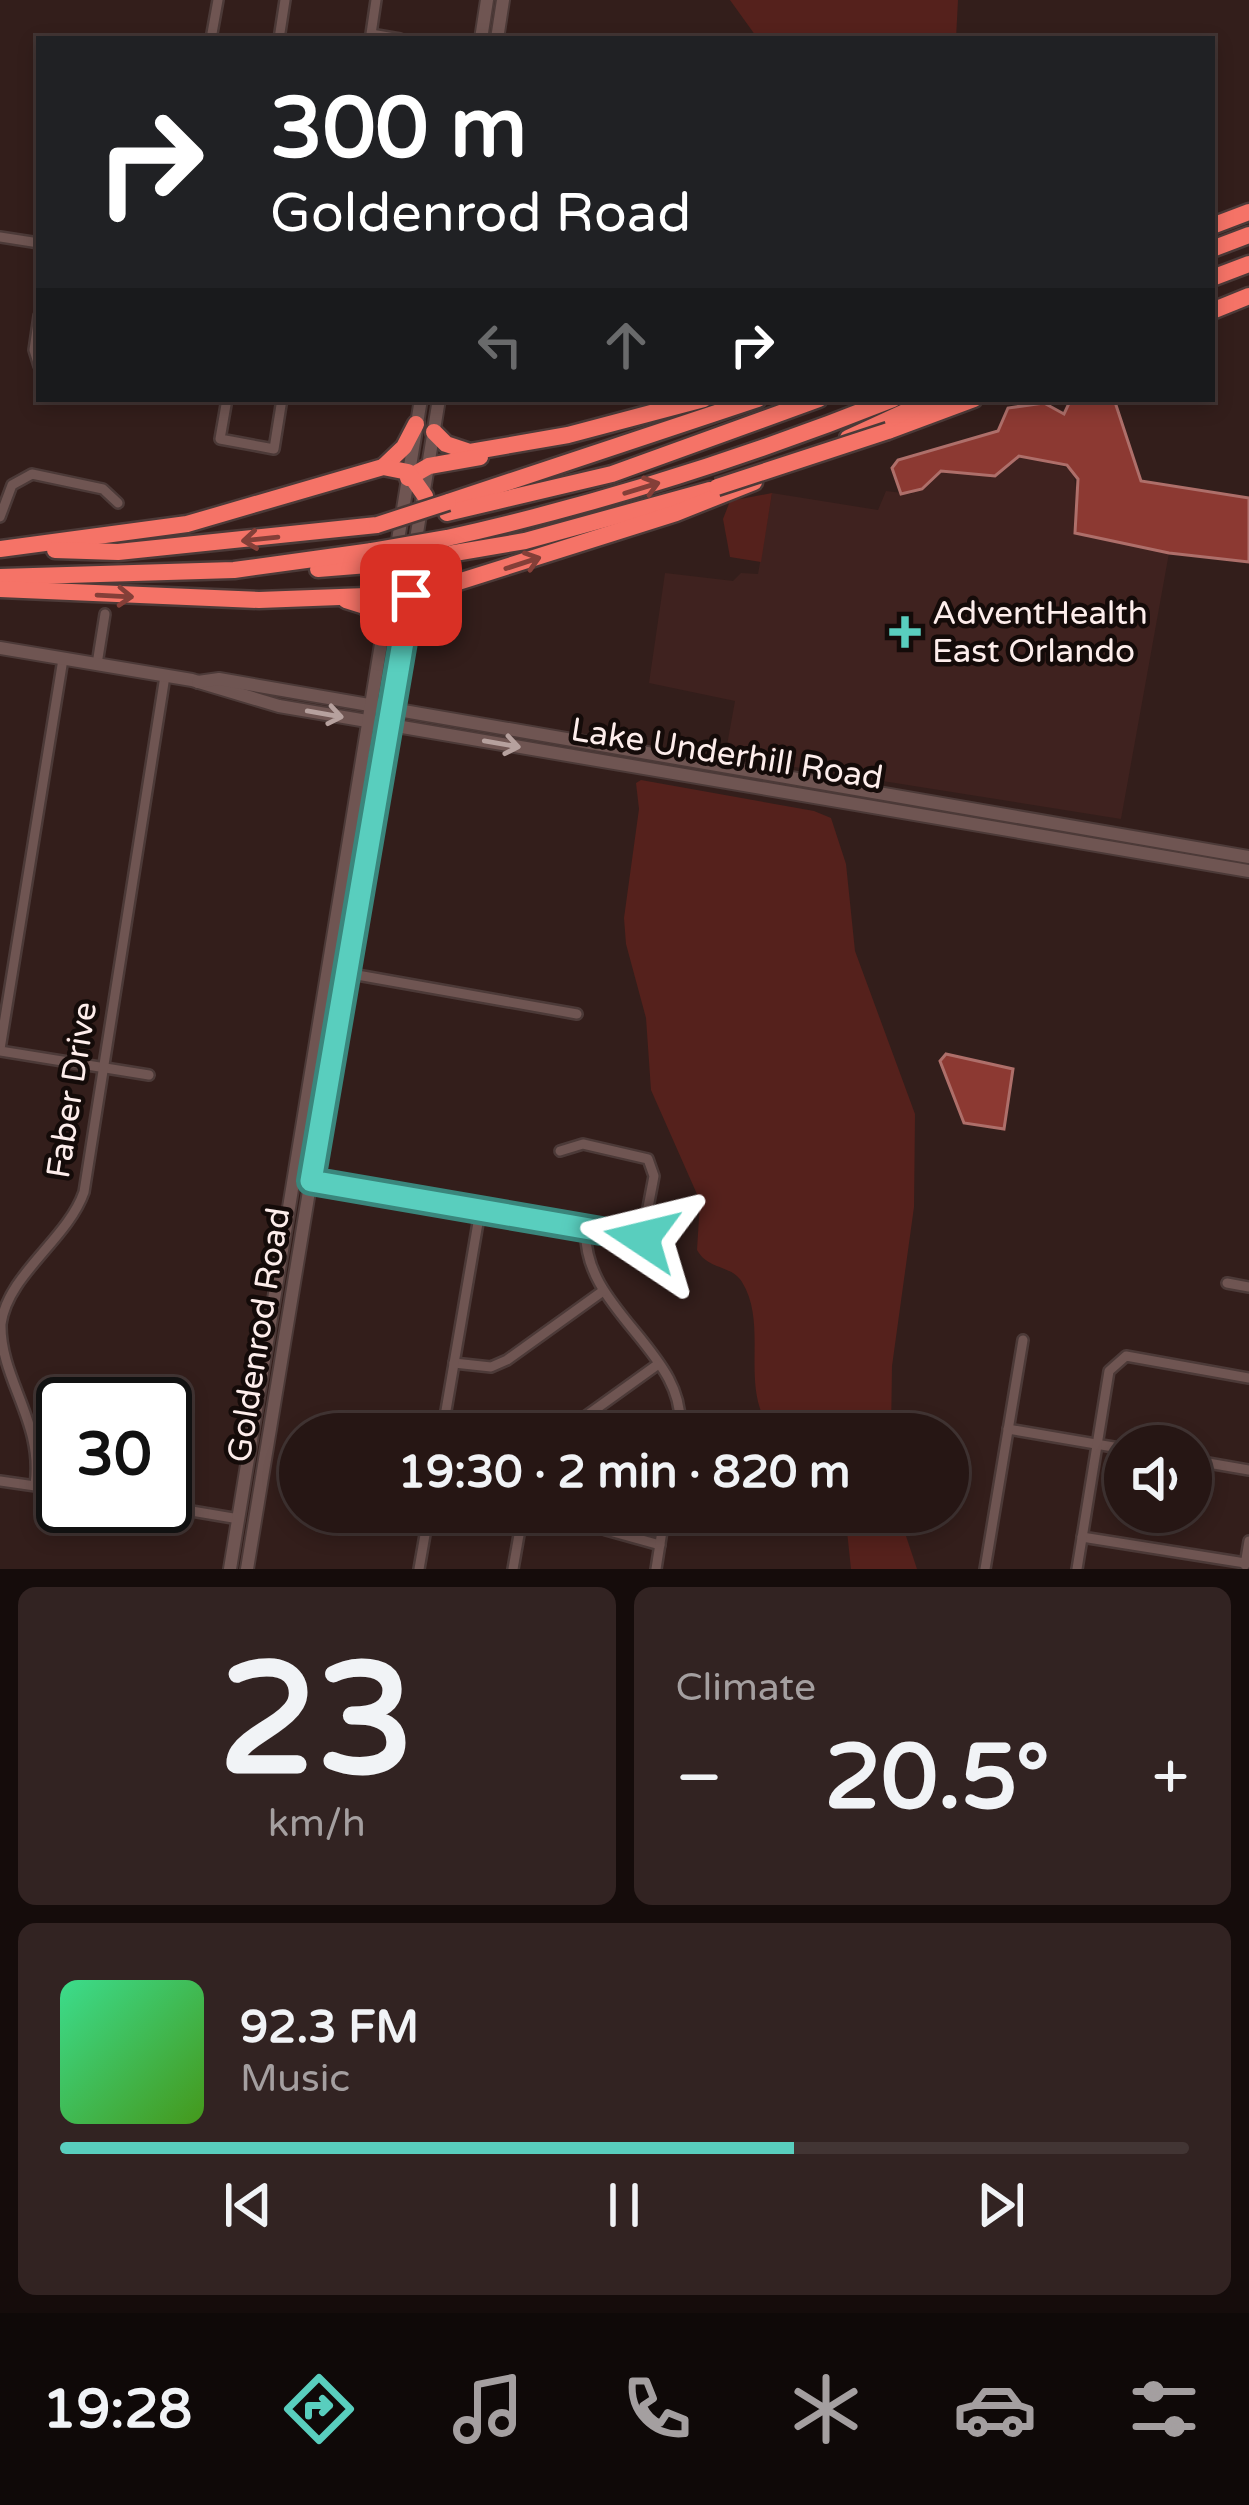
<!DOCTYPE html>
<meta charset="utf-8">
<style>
:root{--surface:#261614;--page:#322322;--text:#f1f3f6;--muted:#a49fa0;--line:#423534;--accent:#59cebe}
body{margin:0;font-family:"Varela Round",sans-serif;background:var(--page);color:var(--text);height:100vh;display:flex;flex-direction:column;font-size:45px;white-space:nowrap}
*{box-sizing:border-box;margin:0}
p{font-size:39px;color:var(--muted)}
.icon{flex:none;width:66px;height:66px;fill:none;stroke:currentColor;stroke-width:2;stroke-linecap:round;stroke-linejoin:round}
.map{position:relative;height:1569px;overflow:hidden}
.sheet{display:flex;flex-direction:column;gap:18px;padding:18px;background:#150c0b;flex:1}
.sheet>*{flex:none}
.hud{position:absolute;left:36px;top:36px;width:1179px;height:366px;border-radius:0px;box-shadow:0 6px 18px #0003,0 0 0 3px var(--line);background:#202124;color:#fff;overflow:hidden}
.tools{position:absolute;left:1104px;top:1425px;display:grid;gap:24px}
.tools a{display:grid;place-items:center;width:108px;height:108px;border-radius:50%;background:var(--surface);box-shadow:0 6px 18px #0003,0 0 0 3px var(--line);font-size:60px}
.speed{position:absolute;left:36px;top:1377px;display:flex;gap:24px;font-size:60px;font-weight:700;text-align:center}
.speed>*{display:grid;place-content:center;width:156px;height:156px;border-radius:50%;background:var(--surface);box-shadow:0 6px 18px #0003,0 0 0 3px var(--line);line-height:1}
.speed .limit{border:6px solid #111;border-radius:18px;background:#fff;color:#111}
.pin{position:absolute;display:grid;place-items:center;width:102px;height:102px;color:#fff;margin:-51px;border-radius:24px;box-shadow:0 6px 18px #0006}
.me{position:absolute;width:132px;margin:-66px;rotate:280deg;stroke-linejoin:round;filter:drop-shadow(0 0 9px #0008)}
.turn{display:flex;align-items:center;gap:42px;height:252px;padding:0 36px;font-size:54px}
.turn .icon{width:156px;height:156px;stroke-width:2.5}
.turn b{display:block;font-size:84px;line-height:102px}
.lanes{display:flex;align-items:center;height:114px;padding:0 36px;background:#0003;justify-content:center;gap:60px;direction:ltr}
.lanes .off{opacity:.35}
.big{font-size:90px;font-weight:800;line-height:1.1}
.sheet .widget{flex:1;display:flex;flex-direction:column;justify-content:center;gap:18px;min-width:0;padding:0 42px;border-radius:18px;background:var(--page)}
.sheet .dial{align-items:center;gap:0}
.dial b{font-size:156px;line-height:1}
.song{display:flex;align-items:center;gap:36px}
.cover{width:144px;height:144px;border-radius:18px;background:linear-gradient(135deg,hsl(150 70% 55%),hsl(100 70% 35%))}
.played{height:12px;border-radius:6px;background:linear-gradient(90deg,var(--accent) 65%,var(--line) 65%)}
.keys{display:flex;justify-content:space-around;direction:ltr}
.heat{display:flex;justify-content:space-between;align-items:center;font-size:66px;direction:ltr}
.sheet .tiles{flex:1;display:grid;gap:18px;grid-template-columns:1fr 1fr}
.widget:last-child{grid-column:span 2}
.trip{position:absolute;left:279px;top:1413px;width:690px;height:120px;border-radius:60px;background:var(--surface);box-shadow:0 6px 18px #0003,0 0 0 3px var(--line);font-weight:800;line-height:120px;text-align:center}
.menu{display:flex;height:192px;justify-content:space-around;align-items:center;background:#0f0908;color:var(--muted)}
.menu .icon{width:84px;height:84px}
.menu .selected{color:var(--accent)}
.menu b{font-size:54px;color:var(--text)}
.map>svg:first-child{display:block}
.built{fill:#3f221f}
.green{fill:#55211c}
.water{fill:#8c3932;stroke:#ae6f6a;stroke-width:3}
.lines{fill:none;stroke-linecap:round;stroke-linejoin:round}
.street-casing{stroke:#4c3a38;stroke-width:14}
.secondary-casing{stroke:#4c3a38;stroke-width:16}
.highway-casing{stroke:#4c3a38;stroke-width:21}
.street{stroke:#6f5552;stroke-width:9}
.secondary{stroke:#6f5552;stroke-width:12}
.highway{stroke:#f57367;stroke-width:16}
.highway-bridge-casing{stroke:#4c3a38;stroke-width:21;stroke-linecap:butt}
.highway-bridge{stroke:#f57367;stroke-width:16}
.oneway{stroke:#843f38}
.oneway2{stroke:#b6a19e}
.route-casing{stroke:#3a867c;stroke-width:30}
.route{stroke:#59cebe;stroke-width:21}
.poi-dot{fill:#59cebe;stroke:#140b09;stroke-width:4.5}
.labels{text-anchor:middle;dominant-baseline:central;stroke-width:9;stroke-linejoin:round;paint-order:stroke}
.poi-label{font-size:33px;fill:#fdedeb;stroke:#140b09;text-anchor:start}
.street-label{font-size:33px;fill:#fdedeb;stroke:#140b09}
</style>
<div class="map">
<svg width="1249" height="1569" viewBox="0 0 1249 1569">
<rect width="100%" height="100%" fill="#331e1b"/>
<!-- built -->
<polygon class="built" points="1019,456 1072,469 1087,537 1169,553 1121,819 725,756 735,701 649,683 665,573 733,581 741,573 758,574 772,493 878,510 886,491 911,494 941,471 995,476"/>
<!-- green -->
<g class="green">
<polygon points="730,0 958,0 956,39 758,39"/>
<polygon points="772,493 761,562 730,557 723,519 730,501"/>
<path d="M641 780 814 811 831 818 846 864 855 951 915 1114 914 1207 892 1366 891 1434H799L762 1414C745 1373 766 1321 742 1282 732 1265 708 1270 697 1250L700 1201 651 1090 646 1018 626 944 624 918 639 809 636 783Z"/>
<polygon points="845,1512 898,1512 917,1569 851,1569"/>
</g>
<!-- water -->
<g class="water">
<polygon points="1071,399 1114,399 1141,481 1249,498 1249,562 1169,553 1075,533 1078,479 1067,465 1019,456 995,476 941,471 922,489 901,494 892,468 898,460 998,431 1008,408 1044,403 1064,414"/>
<polygon points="946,1054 1013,1069 1004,1129 964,1123 940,1061"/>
</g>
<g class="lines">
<!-- street casing -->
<g class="street-casing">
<g id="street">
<polyline points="376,0 371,34 400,39"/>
<polyline points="211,39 218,0"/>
<polyline points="279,39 285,0"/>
<polyline points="0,237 39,243"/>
<polyline points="39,316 34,350 39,366"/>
<polyline points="227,399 220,439 274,449 282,399"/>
<polyline points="0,517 12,485 32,474 103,489 118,503"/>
<polyline points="97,664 105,614"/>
<polyline points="346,973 577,1014"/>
<polyline points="0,1049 63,659"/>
<polyline points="0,1051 149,1075"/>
<polyline points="560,1151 583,1144 648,1159 654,1176 642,1239"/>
<polyline points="311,1182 661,1242"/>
<path d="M586 1229C581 1311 692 1354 679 1434"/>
<polyline points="1227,1283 1249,1287"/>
<polyline points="454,1363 491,1367 507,1360 603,1291"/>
<polyline points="1008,1429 1125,1449"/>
<polyline points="442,1434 480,1211"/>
<polyline points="561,1434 657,1365"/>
<polyline points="1191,1460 1249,1470"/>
<polyline points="0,1481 63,1490"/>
<path d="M35 1485C44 1422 0 1380 1 1324 8 1274 67 1240 84 1192L165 676"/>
<polyline points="162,1506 239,1519"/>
<polyline points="606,1530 660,1545"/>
<polyline points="1082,1537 1245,1563"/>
<polyline points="1245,1565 1249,1541"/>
<polyline points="419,1569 429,1512"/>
<polyline points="513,1569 523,1512"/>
<polyline points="656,1569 665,1512"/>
<polyline points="985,1569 1023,1340"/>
<polyline points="1077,1569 1109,1371 1126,1356 1249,1378"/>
</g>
</g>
<!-- secondary casing -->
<g class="secondary-casing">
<g id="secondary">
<polyline points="481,39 487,0"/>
<polyline points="497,39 503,0"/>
<polyline points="0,648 192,680 279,706 1249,871"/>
<polyline points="198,682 219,679 1249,857"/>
<polyline points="230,1569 421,399"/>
<polyline points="247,1569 439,399"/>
</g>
</g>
<!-- highway casing -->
<g class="highway-casing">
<g id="highway">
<polyline points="1212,226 1249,212"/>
<polyline points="1212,249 1249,235"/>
<polyline points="1212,278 1249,264"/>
<polyline points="1212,311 1249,296"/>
<polyline points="888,431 974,399"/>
<polyline points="434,432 446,444 470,452 568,435 704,399"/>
<polyline points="848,438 933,399"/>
<polyline points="383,467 404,447 416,424"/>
<polyline points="408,478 429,466 480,457"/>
<polyline points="448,502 758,399"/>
<polyline points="447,513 612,474 819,399"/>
<path d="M447 538C600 504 748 457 893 399"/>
<polyline points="0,549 187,524 383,467 408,472 425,496"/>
<polyline points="55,550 118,552 377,525"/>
<polyline points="437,556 525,541 710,490"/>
<polyline points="318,569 368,565"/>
<polyline points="0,577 234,570 372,551"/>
<polyline points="0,589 259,600 420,594 676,513 754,482"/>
<polyline points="346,600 365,606 384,628"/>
</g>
</g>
<!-- street -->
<use href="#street" class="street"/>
<!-- secondary -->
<use href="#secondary" class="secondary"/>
<!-- highway -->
<use href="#highway" class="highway"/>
<!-- highway-bridge casing -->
<g class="highway-bridge-casing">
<g id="highway-bridge">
<polyline points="717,487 888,431"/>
<polyline points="377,525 448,502"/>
<polyline points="372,551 447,538"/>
<polyline points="368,565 437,556"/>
</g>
</g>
<!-- highway-bridge -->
<use href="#highway-bridge" class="highway-bridge"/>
</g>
<!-- one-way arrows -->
<defs><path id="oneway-shaft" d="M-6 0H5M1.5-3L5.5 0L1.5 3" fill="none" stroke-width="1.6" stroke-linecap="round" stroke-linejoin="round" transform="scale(3)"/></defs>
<g class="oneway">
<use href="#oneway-shaft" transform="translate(642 488) rotate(-17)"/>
<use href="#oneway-shaft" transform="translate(260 539) rotate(174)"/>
<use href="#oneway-shaft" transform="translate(523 563) rotate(-18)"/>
<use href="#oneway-shaft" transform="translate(115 596) rotate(3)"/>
</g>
<g class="oneway2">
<use href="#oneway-shaft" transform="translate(325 714) rotate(10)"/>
<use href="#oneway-shaft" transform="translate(502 744) rotate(10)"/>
</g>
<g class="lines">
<!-- route casing -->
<g class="route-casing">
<polyline id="route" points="411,595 311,1181 642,1238"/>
</g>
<!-- route -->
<use href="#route" class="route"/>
</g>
<!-- markers -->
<path class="poi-dot" d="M899 614h12v12h12v12h-12v12h-12v-12h-12v-12h12z"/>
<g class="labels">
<!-- poi labels -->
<g class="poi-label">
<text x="932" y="613">AdventHealth<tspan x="932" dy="38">East Orlando</tspan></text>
</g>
<!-- street labels -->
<g class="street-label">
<text transform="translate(727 754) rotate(9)">Lake Underhill Road</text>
<text transform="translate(72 1090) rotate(-81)">Faber Drive</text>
<text transform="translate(259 1335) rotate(-81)">Goldenrod Road</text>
</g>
</g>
</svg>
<div class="tools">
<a><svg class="icon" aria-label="sound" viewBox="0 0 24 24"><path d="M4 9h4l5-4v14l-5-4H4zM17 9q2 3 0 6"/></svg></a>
</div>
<div class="speed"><div class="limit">30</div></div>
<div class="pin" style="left:411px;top:595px;background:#d93025"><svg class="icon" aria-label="arrive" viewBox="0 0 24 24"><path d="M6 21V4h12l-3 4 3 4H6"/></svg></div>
<svg class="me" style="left:642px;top:1238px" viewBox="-20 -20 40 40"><path d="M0-17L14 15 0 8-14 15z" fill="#59cebe" stroke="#fff" stroke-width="4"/></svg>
<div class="trip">19:30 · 2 min · 820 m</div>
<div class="hud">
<div class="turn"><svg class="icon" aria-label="right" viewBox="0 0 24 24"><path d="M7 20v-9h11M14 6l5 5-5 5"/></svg><div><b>300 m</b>Goldenrod Road</div></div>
<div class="lanes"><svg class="icon off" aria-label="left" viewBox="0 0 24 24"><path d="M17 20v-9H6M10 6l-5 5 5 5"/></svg><svg class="icon off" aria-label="ahead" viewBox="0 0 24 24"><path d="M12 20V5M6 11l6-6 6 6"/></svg><svg class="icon" aria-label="right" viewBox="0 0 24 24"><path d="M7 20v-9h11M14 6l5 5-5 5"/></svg></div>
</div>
</div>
<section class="sheet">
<div class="tiles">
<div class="widget dial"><b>23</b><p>km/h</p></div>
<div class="widget"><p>Climate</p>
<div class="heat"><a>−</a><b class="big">20.5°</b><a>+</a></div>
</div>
<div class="widget">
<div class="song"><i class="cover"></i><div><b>92.3 FM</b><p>Music</p></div></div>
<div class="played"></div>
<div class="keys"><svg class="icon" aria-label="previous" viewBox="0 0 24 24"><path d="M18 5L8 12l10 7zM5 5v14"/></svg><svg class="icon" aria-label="pause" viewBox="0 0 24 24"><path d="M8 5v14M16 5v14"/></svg><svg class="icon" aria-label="next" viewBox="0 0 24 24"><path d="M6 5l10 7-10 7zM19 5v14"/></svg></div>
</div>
</div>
</section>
<nav class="menu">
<b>19:28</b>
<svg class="icon selected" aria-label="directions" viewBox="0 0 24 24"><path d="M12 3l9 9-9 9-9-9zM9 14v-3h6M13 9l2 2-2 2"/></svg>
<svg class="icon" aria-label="music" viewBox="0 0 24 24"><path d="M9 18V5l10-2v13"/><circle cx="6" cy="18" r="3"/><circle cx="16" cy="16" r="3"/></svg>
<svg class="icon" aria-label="phone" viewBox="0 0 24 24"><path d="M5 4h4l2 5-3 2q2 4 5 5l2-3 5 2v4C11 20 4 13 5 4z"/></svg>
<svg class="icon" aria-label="climate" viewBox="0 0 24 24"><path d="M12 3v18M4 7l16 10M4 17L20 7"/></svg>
<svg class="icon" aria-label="car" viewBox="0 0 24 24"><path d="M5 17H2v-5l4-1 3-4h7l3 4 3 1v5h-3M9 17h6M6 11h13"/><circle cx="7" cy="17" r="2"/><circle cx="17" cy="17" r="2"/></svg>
<svg class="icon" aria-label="filters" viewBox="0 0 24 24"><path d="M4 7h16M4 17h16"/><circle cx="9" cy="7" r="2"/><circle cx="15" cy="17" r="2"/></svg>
</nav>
